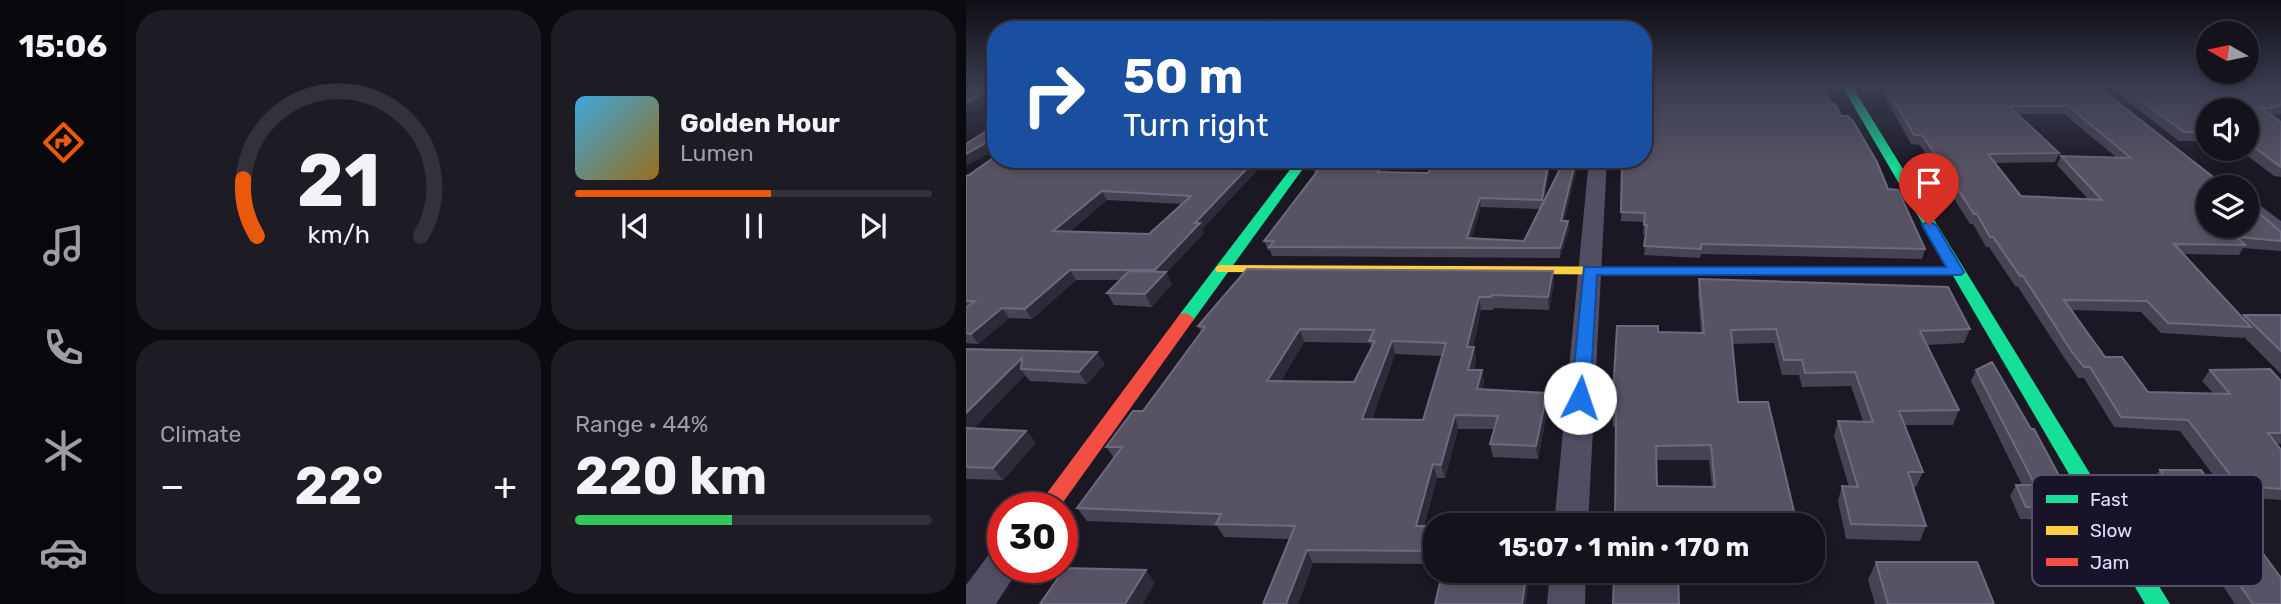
<!DOCTYPE html>
<meta charset="utf-8">
<style>
:root{--surface:#14121b;--page:#1d1b24;--text:#f1f3f6;--muted:#9d9ea3;--line:#33323a;--accent:#ea580c}
body{margin:0;font-family:Rubik,sans-serif;background:var(--page);color:var(--text);height:100vh;display:flex;flex-direction:column;font-size:26px;white-space:nowrap}
*{box-sizing:border-box;margin:0}
p{font-size:23px;color:var(--muted)}
.icon{flex:none;width:38px;height:38px;fill:none;stroke:currentColor;stroke-width:2;stroke-linecap:round;stroke-linejoin:round}
.map{position:relative;flex:1;overflow:hidden}
.panel{display:flex;flex-direction:column;gap:10px;padding:10px;background:#0b0a0f;width:840px}
.panel>*{flex:none}
.top-card{position:absolute;left:21px;top:21px;width:665px;height:147px;border-radius:28px;box-shadow:0 4px 10px #0003,0 0 0 2px var(--line);background:#1a4fa0;color:#fff;overflow:hidden}
.needle{width:46px;rotate:279deg}
.tools{position:absolute;left:1230px;top:21px;display:grid;gap:14px}
.tools a{display:grid;place-items:center;width:63px;height:63px;border-radius:50%;background:var(--surface);box-shadow:0 4px 10px #0003,0 0 0 2px var(--line);font-size:35px}
.speed{position:absolute;left:21px;top:492px;display:flex;gap:14px;font-size:35px;font-weight:700;text-align:center}
.speed>*{display:grid;place-content:center;width:91px;height:91px;border-radius:50%;background:var(--surface);box-shadow:0 4px 10px #0003,0 0 0 2px var(--line);line-height:1}
.speed .limit{border:10px solid #d22;background:#fff;color:#111}
.pin{position:absolute;display:grid;place-items:center;width:60px;height:60px;color:#fff;margin:-72px -30px;border-radius:50% 50% 50% 0;rotate:-45deg;box-shadow:0 0 7px #0007}
.pin .icon{rotate:45deg}
.me{position:absolute;width:77px;margin:-38px;rotate:4deg;stroke-linejoin:round;filter:drop-shadow(0 0 5px #0008)}
.turn{display:flex;align-items:center;gap:24px;height:147px;padding:0 21px;font-size:32px}
.turn .icon{width:91px;height:91px;stroke-width:2.5}
.turn b{display:block;font-size:49px;line-height:60px}
.big{font-size:52px;font-weight:700;line-height:1.1}
.panel .tile{flex:1;display:flex;flex-direction:column;justify-content:center;gap:10px;min-width:0;padding:0 24px;border-radius:28px;background:var(--page)}
.panel .dial{align-items:center;gap:0}
.dial svg{height:182px;overflow:visible;fill:none;stroke:var(--line);stroke-width:7;stroke-linecap:round;text-anchor:middle}
.dial text{fill:var(--text);stroke:none}
.song{display:flex;align-items:center;gap:21px}
.cover{width:84px;height:84px;border-radius:10px;background:linear-gradient(135deg,hsl(200 70% 55%),hsl(40 70% 35%))}
.played{height:7px;border-radius:4px;background:linear-gradient(90deg,var(--accent) 55%,var(--line) 55%)}
.keys{display:flex;justify-content:space-around;direction:ltr}
.heat{display:flex;justify-content:space-between;align-items:center;font-size:38px;direction:ltr}
.charge{height:10px;border-radius:5px;background:linear-gradient(90deg,#34c759 44%,var(--line) 0)}
.panel .tiles{flex:1;display:grid;gap:10px;grid-template-columns:repeat(2,1fr)}
.trip{position:absolute;left:457px;top:513px;width:402px;height:70px;border-radius:28px;background:var(--surface);box-shadow:0 4px 10px #0003,0 0 0 2px var(--line);font-weight:700;line-height:70px;text-align:center}
main{display:flex;flex:1;min-height:0}
.menu{display:flex;flex-direction:column;width:126px;justify-content:space-around;align-items:center;background:#08070b;color:var(--muted)}
.menu .icon{width:49px;height:49px}
.menu .selected{color:var(--accent)}
.menu b{font-size:32px;color:var(--text)}
.map>svg:first-child{display:block}
.lines{fill:none;stroke-linecap:round;stroke-linejoin:round}
.street{fill:#514e63;fill-rule:evenodd}
.fast{fill:#16e098;fill-rule:evenodd}
.slow{fill:#ffcf43;fill-rule:evenodd}
.jam{fill:#f24e42;fill-rule:evenodd}
.wall{fill:#474352;fill-rule:evenodd}
.shaded-wall{fill:#2e2b38}
.building{fill:#585364;stroke:#6e697c;stroke-width:2;fill-rule:evenodd}
.route{fill:#1a73e8;stroke:#114b97;stroke-width:2}
.key{fill:#191329;stroke:#565068;stroke-width:2}
.key-label{font-size:19px;fill:#e4defc}
</style>
<main>
<nav class="menu">
<b>15:06</b>
<svg class="icon selected" aria-label="directions" viewBox="0 0 24 24"><path d="M12 3l9 9-9 9-9-9zM9 14v-3h6M13 9l2 2-2 2"/></svg>
<svg class="icon" aria-label="music" viewBox="0 0 24 24"><path d="M9 18V5l10-2v13"/><circle cx="6" cy="18" r="3"/><circle cx="16" cy="16" r="3"/></svg>
<svg class="icon" aria-label="phone" viewBox="0 0 24 24"><path d="M5 4h4l2 5-3 2q2 4 5 5l2-3 5 2v4C11 20 4 13 5 4z"/></svg>
<svg class="icon" aria-label="climate" viewBox="0 0 24 24"><path d="M12 3v18M4 7l16 10M4 17L20 7"/></svg>
<svg class="icon" aria-label="car" viewBox="0 0 24 24"><path d="M5 17H2v-5l4-1 3-4h7l3 4 3 1v5h-3M9 17h6M6 11h13"/><circle cx="7" cy="17" r="2"/><circle cx="17" cy="17" r="2"/></svg>
</nav>
<section class="panel">
<div class="tiles">
<div class="tile dial"><svg viewBox="0 0 100 80">
<path d="M14 69A42 42 0 1 1 86 69"/>
<path d="M14 69A42 42 0 0 1 8 44" stroke="#ea580c"/>
<text x="50" y="56" font-size="32" font-weight="700">21</text>
<text x="50" y="72" font-size="11">km/h</text>
</svg></div>
<div class="tile">
<div class="song"><i class="cover"></i><div><b>Golden Hour</b><p>Lumen</p></div></div>
<div class="played"></div>
<div class="keys"><svg class="icon" aria-label="previous" viewBox="0 0 24 24"><path d="M18 5L8 12l10 7zM5 5v14"/></svg><svg class="icon" aria-label="pause" viewBox="0 0 24 24"><path d="M8 5v14M16 5v14"/></svg><svg class="icon" aria-label="next" viewBox="0 0 24 24"><path d="M6 5l10 7-10 7zM19 5v14"/></svg></div>
</div>
<div class="tile"><p>Climate</p>
<div class="heat"><a>−</a><b class="big">22°</b><a>+</a></div>
</div>
<div class="tile"><p>Range · 44%</p><b class="big">220 km</b><div class="charge"></div></div>
</div>
</section>
<div class="map">
<svg width="1315" height="604" viewBox="0 0 1315 604">
<rect width="100%" height="100%" fill="#1b1824"/>
<g class="lines">
<!-- street -->
<g class="street">
<polygon points="623,159 641,159 622,525 588,525"/>
<polygon points="1281,199 1288,201 1315,221 1315,237 1307,236 1281,215"/>
<polygon points="37,549 37,567 54,567 30,604 0,604 0,585 24,553"/>
<polygon points="584,570 620,570 619,604 581,604"/>
</g>
<!-- fast -->
<g class="fast">
<polygon points="876,86 886,86 1204,604 1179,604"/>
<polygon points="332,159 344,159 226,322 214,322 212,318 214,314"/>
</g>
<!-- slow -->
<polygon class="slow" points="256,265 711,267 718,271 711,275 251,272 249,269 251,266"/>
<!-- jam -->
<g class="jam">
<polygon points="711,267 990,268 997,272 990,276 706,274 704,271"/>
<polygon points="220,313 228,318 226,322 93,508 70,508 214,314"/>
</g>
</g>
<!-- wall -->
<g class="wall">
<path d="M913 86H1131L1242 187 1315 232V251L1277 248 1273 255 1217 254 1276 317 1278 315H1315V374L1278 337 1277 338 1195 333 1175 312 1106 310 1139 357 1182 392 1247 393 1236 381 1244 370 1315 381V444H1310L1315 450V500L1263 496 1214 431 1148 427 1118 378H1112L1101 362 1052 287 1049 286 1023 247H1020L1007 224H1004L954 145 945 144ZM1052 114H1098L1150 157 1095 156 1091 165 1122 199 1055 196 1029 163 1089 162 1093 153Z"/>
<polygon points="1142,86 1315,86 1315,114 1305,115 1315,122 1315,177 1308,176 1273,149 1281,149 1281,110 1242,110 1242,141 1213,141"/>
<polygon points="864,104 875,116 959,249 956,259 735,254 734,258 678,255 680,234 677,234 678,222 655,221 656,159"/>
<path d="M30 159H305L303 162H299L236 229 238 233 200 273 206 284 186 307 148 305 141 293 154 280H110L66 319 43 318 12 344 0 343V176ZM141 200 216 204 183 234 103 232Z"/>
<path d="M350 159H429L420 172 462 173 585 159 578 201 610 159H611L612 164 598 221 603 230 594 258 306 256 304 250H302L298 241 349 174 346 164ZM515 207 574 209 558 241 505 239Z"/>
<path d="M587 271 588 283 583 310 528 308 527 310H515L507 347H508L510 360 508 370H516L518 383 516 390 581 393 582 406 572 459 527 457 524 444 529 429H492L479 478H471L458 526H469V564L347 563 332 604H297L324 539 258 537 251 526 121 521 111 508 148 458 140 447 177 411 235 331 232 326ZM338 342 404 343 405 348 388 382 315 381ZM429 354 476 356 457 420 406 419Z"/>
<path d="M733 279 1004 329 998 343 961 345 993 410 987 425H938L957 472 950 487H947L960 526 954 541 880 539 872 501 876 486 883 487 868 436 872 421H897L885 386 836 387 833 375H816L808 343 766 344 772 402 831 524 830 525H649L650 427H647L646 412 735 333 732 293ZM691 460H743L746 487 691 486Z"/>
<polygon points="0,349 139,364 121,384 64,381 59,375 7,429 60,431 70,443 37,480 0,479"/>
<polygon points="1010,370 1111,509 1103,520 1054,519 1044,496 1050,485 1056,485 1005,381"/>
<polygon points="1194,470 1315,604 1269,604 1186,480"/>
<polygon points="910,562 1028,604 909,604 902,580"/>
</g>
<!-- shaded-wall -->
<g class="shaded-wall">
<polygon points="30,86 30,97 0,114 0,103"/>
<polygon points="23,141 29,150 0,166 0,154"/>
<polygon points="290,159 298,159 299,162 236,229 238,233 200,273 206,284 186,307 179,294 194,279 189,270 229,223"/>
<polygon points="421,159 429,159 414,180 412,172"/>
<polygon points="583,159 585,159 577,209 576,200"/>
<polygon points="610,159 611,159 612,164 596,230 595,221"/>
<polygon points="136,191 141,200 93,241 87,231"/>
<polygon points="514,198 515,207 502,248 501,238"/>
<polygon points="602,221 603,230 594,258 594,248"/>
<polygon points="104,270 110,280 66,319 59,309"/>
<polygon points="587,271 588,283 583,310 582,297"/>
<polygon points="513,297 515,310 504,360 501,347"/>
<polygon points="36,308 43,318 12,344 5,334"/>
<polygon points="334,329 338,342 307,394 301,381"/>
<polygon points="426,341 429,354 401,432 396,419"/>
<polygon points="508,347 510,360 504,383 502,370"/>
<polygon points="131,352 139,364 121,384 113,372"/>
<polygon points="56,358 55,369 59,375 0,436 0,413"/>
<polygon points="516,370 518,383 513,402 511,389"/>
<polygon points="581,393 582,406 572,459 570,446"/>
<polygon points="489,415 492,429 479,478 475,465"/>
<polygon points="60,431 70,443 37,480 27,468"/>
<polygon points="467,464 471,478 454,539 450,526"/>
<polygon points="341,550 347,563 332,604 320,604"/>
<polygon points="180,570 189,583 177,604 159,604"/>
<polygon points="561,570 564,570 560,604 556,604"/>
</g>
<!-- building -->
<g class="building">
<polygon points="0,86 30,86 0,103"/>
<polygon points="677,86 859,86 864,104 869,104 875,116 882,116 887,121 911,162 922,189 932,190 959,249 735,244 735,249 678,246 681,225 678,225 679,213 655,212 656,159 677,159"/>
<path d="M919 86H1131L1251 180H1263L1272 187H1242V226H1281V203L1315 232V241L1271 237 1279 245 1208 244 1285 327 1202 323 1181 301 1098 300 1139 357H1156L1182 392 1264 394 1244 370 1304 369 1315 381V433H1302L1315 450V489L1272 485 1222 420 1155 417 1124 367H1118L1106 352 1057 276H1054L1027 237H1024L1011 214H1008L957 136 948 135ZM1043 106H1102L1165 158 1095 156 1136 200 1055 196 1022 154 1093 153Z"/>
<polygon points="1156,86 1315,86 1315,106 1304,106 1308,108 1295,108 1315,122 1315,167 1281,142 1281,110 1242,110 1242,132 1218,132"/>
<polygon points="30,125 30,149 27,148 27,142 23,141 0,154 0,144"/>
<path d="M30 156V159H290L229 223H234L189 270H104L59 309 36 308 5 334 0 333V308L9 301H0V176L3 175ZM136 191 225 196 183 234 87 231Z"/>
<polygon points="350,159 421,159 412,172 462,173 471,159 583,159 576,200 514,198 501,238 558,241 599,159 610,159 595,221 602,221 594,248 303,247 308,241 298,241 353,169 348,169 352,164 346,164"/>
<path d="M281 269 587 271 582 297 526 295 525 297H513L501 347H508L502 370H516L511 389 581 393 570 446 524 444 532 416 489 415 475 465 467 464 450 526H469V551L341 550 320 604H297L329 526 250 524 255 514 111 508 156 447H140L167 411H177L239 327 232 326ZM334 329 408 330 403 341H409L388 382 301 381ZM426 341 480 343 457 420 396 419Z"/>
<polygon points="163,271 200,272 179,294 141,293"/>
<path d="M733 279 982 287 1004 329 954 331 993 410 933 411 957 472H942L960 526 885 524 876 486 892 487 872 421 907 422 889 372 839 373 836 360H818L810 329 765 330 772 402H802L831 524 710 523V525H649L650 412H646L651 326H692V332L738 333ZM745 445 749 487 691 486 690 446Z"/>
<polygon points="1278,315 1315,315 1315,351"/>
<polygon points="0,349 131,352 113,372 55,369 56,358 0,413"/>
<polygon points="1026,362 1065,429 1068,429 1111,509 1060,507 1050,485 1069,485 1010,370"/>
<polygon points="0,428 60,431 27,468 0,467"/>
<polygon points="1194,470 1235,470 1315,578 1315,604 1287,604"/>
<polygon points="910,562 1011,562 1028,604 922,604"/>
<polygon points="99,568 180,570 159,604 74,604"/>
<polygon points="477,570 561,570 556,604 469,604"/>
<polygon points="648,570 712,570 713,604 647,604"/>
</g>
<!-- sky -->
<linearGradient id="sky" x2="0" y2="1"><stop stop-color="#0f0d14"/><stop offset="0.51" stop-color="#393d50"/><stop offset="1" stop-color="#393d50" stop-opacity="0"/></linearGradient>
<rect width="1315" height="170" fill="url(#sky)"/>
<!-- route -->
<polygon class="route" points="963,221 970,225 998,272 995,275 631,275 624,398 621,403 608,403 605,398 618,267 980,267 956,225"/>
<!-- legend -->
<rect x="1066" y="475" width="231" height="111" rx="10" class="key"/>
<rect x="1080" y="495" width="32" height="8" fill="#16e098"/>
<rect x="1080" y="526" width="32" height="9" fill="#ffcf43"/>
<rect x="1080" y="558" width="32" height="8" fill="#f24e42"/>
<g class="key-label">
<text x="1124" y="506">Fast</text>
<text x="1124" y="537">Slow</text>
<text x="1124" y="569">Jam</text>
</g>
</svg>
<div class="tools">
<a><svg class="needle" viewBox="-14 -14 28 28"><path d="M0-13l5 13h-10z" fill="#e53935"/><path d="M0 13l5-13h-10z" fill="#9d9ea3"/></svg></a>
<a><svg class="icon" aria-label="sound" viewBox="0 0 24 24"><path d="M4 9h4l5-4v14l-5-4H4zM17 9q2 3 0 6"/></svg></a>
<a><svg class="icon" aria-label="layers" viewBox="0 0 24 24"><path d="M12 4l9 5-9 5-9-5zM3 14l9 5 9-5"/></svg></a>
</div>
<div class="speed"><div class="limit">30</div></div>
<div class="pin" style="left:963px;top:225px;background:#d93025"><svg class="icon" aria-label="arrive" viewBox="0 0 24 24"><path d="M6 21V4h12l-3 4 3 4H6"/></svg></div>
<svg class="me" style="left:614px;top:398px" viewBox="-20 -20 40 40"><circle r="19" fill="#fff"/><path d="M0-13L10 11 0 6-10 11z" fill="#1a73e8"/></svg>
<div class="trip">15:07 · 1 min · 170 m</div>
<div class="top-card">
<div class="turn"><svg class="icon" aria-label="right" viewBox="0 0 24 24"><path d="M7 20v-9h11M14 6l5 5-5 5"/></svg><div><b>50 m</b>Turn right</div></div>
</div>
</div>
</main>
